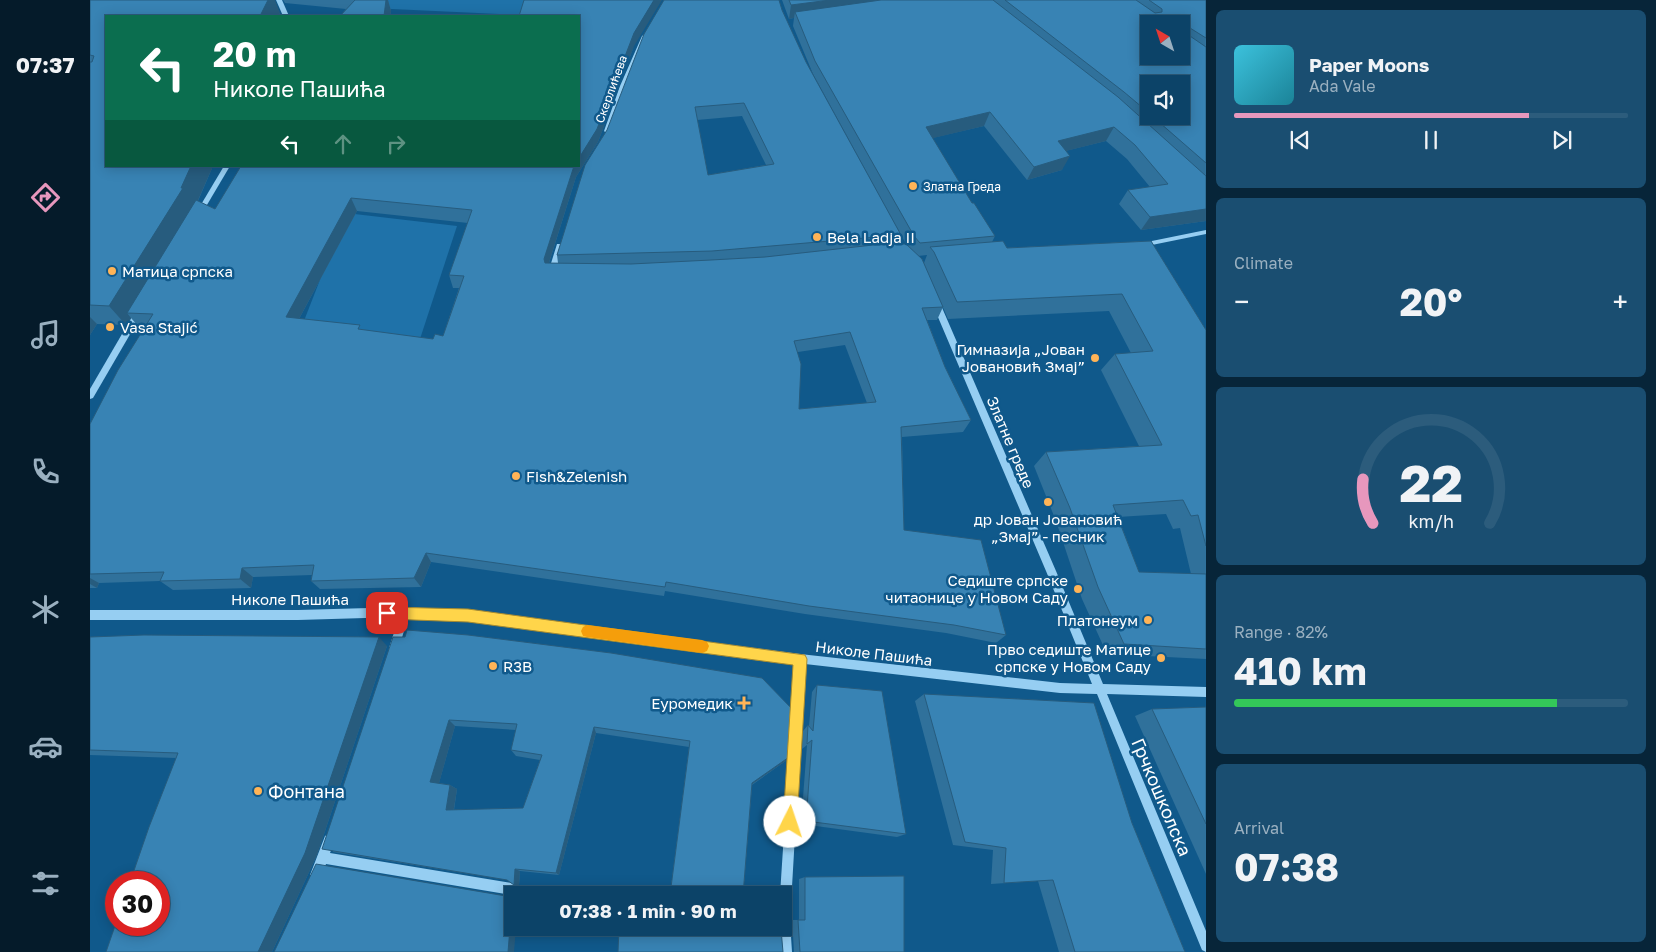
<!DOCTYPE html>
<meta charset="utf-8">
<style>
:root{--surface:#0c4368;--page:#1a4e71;--text:#f1f3f6;--muted:#9ab0c0;--line:#2c5c7c;--accent:#e797bd}
body{margin:0;font-family:"Golos Text",sans-serif;background:var(--page);color:var(--text);height:100vh;display:flex;flex-direction:column;font-size:19px;white-space:nowrap}
*{box-sizing:border-box;margin:0}
p{font-size:16px;color:var(--muted)}
.icon{flex:none;width:28px;height:28px;fill:none;stroke:currentColor;stroke-width:2;stroke-linecap:round;stroke-linejoin:round}
.map{position:relative;flex:1;overflow:hidden}
.drawer{display:flex;flex-direction:column;gap:10px;padding:10px;background:#072539;width:450px}
.drawer>*{flex:none}
.guide{position:absolute;left:15px;top:15px;width:475px;height:152px;border-radius:0px;box-shadow:0 2px 12px #0003,0 0 0 1px var(--line);background:#0b6e4f;color:#fff;overflow:hidden}
.needle{width:32px;rotate:321deg}
.tools{position:absolute;left:1050px;top:15px;display:grid;gap:10px}
.tools a{display:grid;place-items:center;width:50px;height:50px;border-radius:0px;background:var(--surface);box-shadow:0 2px 12px #0003,0 0 0 1px var(--line);font-size:25px}
.speed{position:absolute;left:15px;top:871px;display:flex;gap:10px;font-size:25px;font-weight:700;text-align:center}
.speed>*{display:grid;place-content:center;width:65px;height:65px;border-radius:50%;background:var(--surface);box-shadow:0 2px 12px #0003,0 0 0 1px var(--line);line-height:1}
.speed .limit{border:8px solid #d22;background:#fff;color:#111}
.pin{position:absolute;display:grid;place-items:center;width:42px;height:42px;color:#fff;margin:-21px;border-radius:10px;box-shadow:0 2px 8px #0006}
.me{position:absolute;width:55px;margin:-28px;rotate:4deg;stroke-linejoin:round;filter:drop-shadow(0 0 4px #0008)}
.turn{display:flex;align-items:center;gap:18px;height:105px;padding:0 25px;font-size:22px}
.turn .icon{width:65px;height:65px;stroke-width:2.5}
.turn b{display:block;font-size:35px;line-height:42px}
.lanes{display:flex;align-items:center;height:48px;padding:0 25px;background:#0003;justify-content:center;gap:25px;direction:ltr}
.lanes .off{opacity:.35}
.big{font-size:38px;font-weight:700;line-height:1.1}
.drawer .tile{flex:1;display:flex;flex-direction:column;justify-content:center;gap:8px;min-width:0;padding:0 18px;border-radius:8px;background:var(--page)}
.drawer .dial{align-items:center;gap:0}
.dial svg{height:130px;overflow:visible;fill:none;stroke:var(--line);stroke-width:7;stroke-linecap:round;text-anchor:middle}
.dial text{fill:var(--text);stroke:none}
.song{display:flex;align-items:center;gap:15px}
.cover{width:60px;height:60px;border-radius:8px;background:linear-gradient(135deg,hsl(190 70% 55%),hsl(190 70% 35%))}
.played{height:5px;border-radius:2px;background:linear-gradient(90deg,var(--accent) 75%,var(--line) 75%)}
.keys{display:flex;justify-content:space-around;direction:ltr}
.heat{display:flex;justify-content:space-between;align-items:center;font-size:28px;direction:ltr}
.charge{height:8px;border-radius:4px;background:linear-gradient(90deg,#34c759 82%,var(--line) 0)}
.trip{position:absolute;left:414px;top:886px;width:288px;height:50px;border-radius:0px;background:var(--surface);box-shadow:0 2px 12px #0003,0 0 0 1px var(--line);font-weight:700;line-height:50px;text-align:center}
main{display:flex;flex:1;min-height:0}
.tabs{display:flex;flex-direction:column;width:90px;justify-content:space-around;align-items:center;background:#051b2a;color:var(--muted)}
.tabs .icon{width:35px;height:35px}
.tabs .on{color:var(--accent)}
.tabs b{font-size:22px;color:var(--text)}
.map>svg:first-child{display:block}
.green{fill:#1f72a9}
.lines{fill:none;stroke-linecap:round;stroke-linejoin:round}
.minor{fill:#96cef2;fill-rule:evenodd}
.wall{fill:#30719b;fill-rule:evenodd}
.shaded-wall{fill:#275c7e}
.building{fill:#3883b4;stroke:#275c7e;fill-rule:evenodd}
.route{fill:#ffd54a;stroke:#a68a30}
.slow{fill:#f59e0b}
.poi-dot{fill:#ffb457;stroke:#10598b;stroke-width:2}
.labels{text-anchor:middle;dominant-baseline:central;stroke-width:5;stroke-linejoin:round;paint-order:stroke}
.far-street-label{font-size:12px;fill:#fff;stroke:#10598b}
.far-poi-label{font-size:12px;fill:#fff;stroke:#10598b;text-anchor:start}
.poi-label{font-size:15px;fill:#fff;stroke:#10598b;text-anchor:start}
.street-label{font-size:15px;fill:#fff;stroke:#10598b}
.near-poi-label{font-size:18px;fill:#fff;stroke:#10598b;text-anchor:start}
.near-street-label{font-size:18px;fill:#fff;stroke:#10598b}
</style>
<main>
<nav class="tabs">
<b>07:37</b>
<svg class="icon on" aria-label="directions" viewBox="0 0 24 24"><path d="M12 3l9 9-9 9-9-9zM9 14v-3h6M13 9l2 2-2 2"/></svg>
<svg class="icon" aria-label="music" viewBox="0 0 24 24"><path d="M9 18V5l10-2v13"/><circle cx="6" cy="18" r="3"/><circle cx="16" cy="16" r="3"/></svg>
<svg class="icon" aria-label="phone" viewBox="0 0 24 24"><path d="M5 4h4l2 5-3 2q2 4 5 5l2-3 5 2v4C11 20 4 13 5 4z"/></svg>
<svg class="icon" aria-label="climate" viewBox="0 0 24 24"><path d="M12 3v18M4 7l16 10M4 17L20 7"/></svg>
<svg class="icon" aria-label="car" viewBox="0 0 24 24"><path d="M5 17H2v-5l4-1 3-4h7l3 4 3 1v5h-3M9 17h6M6 11h13"/><circle cx="7" cy="17" r="2"/><circle cx="17" cy="17" r="2"/></svg>
<svg class="icon" aria-label="filters" viewBox="0 0 24 24"><path d="M4 7h16M4 17h16"/><circle cx="9" cy="7" r="2"/><circle cx="15" cy="17" r="2"/></svg>
</nav>
<div class="map">
<svg width="1116" height="952" viewBox="0 0 1116 952">
<rect width="100%" height="100%" fill="#10598b"/>
<!-- green -->
<g class="green">
<polygon points="262,0 438,0 430,15 259,7"/>
<polygon points="256,213 367,226 329,342 212,326"/>
</g>
<g class="lines">
<!-- minor -->
<g class="minor">
<polygon points="186,0 192,0 199,16 193,16"/>
<polygon points="555,34 558,36 536,86 520,131 515,132 514,131 530,86 552,36"/>
<polygon points="134,166 140,166 111,215 107,215 106,213"/>
<polygon points="1116,230 1116,234 1052,247 1048,245 1052,243"/>
<polygon points="467,244 473,244 474,246 466,271 468,273 467,275 462,276 458,273"/>
<polygon points="846,300 850,303 966,571 1013,684 1116,687 1116,697 1017,694 1116,931 1116,952 1112,950 1007,694 970,693 715,664 700,921 702,952 690,952 688,928 692,928 692,895 690,895 705,663 378,621 318,617 309,648 308,651 304,653 300,651 299,648 309,617 208,620 0,620 0,610 208,610 315,607 378,611 710,654 970,683 1002,684 956,571 842,303"/>
<polygon points="49,309 53,312 3,398 0,399 0,389 46,310"/>
<polygon points="239,834 243,836 245,840 240,853 422,883 426,885 428,889 426,893 422,895 236,864 230,879 226,881 222,879 220,875 235,836"/>
</g>
</g>
<!-- wall -->
<g class="wall">
<path d="M0 0 190 13 188 16H16V166H123L108 201 125 209 489 166 544 46 508 142 486 177 459 263H468L467 255 692 10 716 62 811 235 807 244H816L723 74 703 26 704 18 699 19 692 0H1116V221L1051 230 1029 204 1038 190 1060 187 1037 159 1016 141 975 151 972 170 937 180 894 126 842 138 882 203 905 236 902 242 917 248 1061 241 1116 330V659L1017 654 992 599 966 521 944 466 956 452 1049 446 1011 370 1025 354 1041 353 1019 311 858 319 836 268 853 307 847 320H837L855 367 881 420 873 432 812 437 814 530 916 635 906 643 856 633 715 614 575 591 574 596 341 562 331 587 230 589 221 581 222 575 163 577 161 588 83 590 70 581 9 583 7 588H0V424L55 326H48L41 318 36 325 7 324 0 335ZM1059 84 1091 116H1059ZM652 116 676 165 618 175 607 120ZM267 211 378 223 359 275 363 288H369L353 336 343 339 272 330 209 319ZM837 255 834 263 828 256ZM755 345 777 403 709 409 708 352ZM1076 514 1083 529 1090 528 1101 574 1049 572 1028 517Z"/>
<polygon points="193,0 298,0 301,11 300,16 250,16 256,9 195,3"/>
<polygon points="0,637 297,646 227,855 182,952 16,952 86,758 0,755"/>
<path d="M303 637 697 760 662 785 653 895H580L599 747 506 733 469 875 430 871 429 886 418 880 243 852ZM365 726 426 730 421 750 426 756 450 760 433 808 364 810 367 789 360 785 349 783Z"/>
<polygon points="727,685 816,834 807,837 711,824 717,745 712,749 713,731 718,725 719,726 722,692"/>
<polygon points="834,694 1042,823 1095,952 969,952 948,881 901,884 903,850 863,845 825,701"/>
<polygon points="1116,707 1116,874 1045,716 1062,709"/>
<polygon points="715,877 814,952 704,952 702,920 709,920 709,879"/>
</g>
<!-- shaded-wall -->
<g class="shaded-wall">
<polygon points="178,0 185,0 190,13 188,16 170,16"/>
<polygon points="296,0 298,0 301,11 300,16 294,16"/>
<polygon points="564,0 572,0 544,46 508,142 486,177 456,272 454,259 484,166 489,166 489,158 544,33"/>
<polygon points="740,0 831,0 705,12 704,18 699,19 701,5"/>
<polygon points="900,112 894,126 831,141 836,127"/>
<polygon points="1024,127 1016,141 960,155 968,141"/>
<polygon points="980,156 972,170 937,180 944,167"/>
<polygon points="101,166 123,166 105,207 37,313 41,318 36,325 19,306"/>
<polygon points="261,198 267,211 203,330 196,317"/>
<polygon points="1116,209 1116,221 1051,230 1060,217"/>
<polygon points="0,317 7,324 0,335"/>
<polygon points="336,553 341,562 331,587 324,578"/>
<polygon points="152,568 163,577 161,588 150,579"/>
<polygon points="0,578 9,583 7,588 0,584"/>
<polygon points="289,637 297,646 227,855 182,952 168,952"/>
<polygon points="359,720 365,726 348,787 340,782"/>
<polygon points="504,727 506,733 469,875 466,873"/>
<polygon points="702,755 697,760 658,787 662,783"/>
<polygon points="360,785 367,789 363,814 356,810"/>
<polygon points="425,869 430,871 429,886 424,885"/>
<polygon points="423,892 428,893 428,895 423,895"/>
<polygon points="422,902 422,928 426,928 424,952 418,952"/>
</g>
<!-- building -->
<g class="building">
<polygon points="0,0 178,0 170,16 16,16 16,166 101,166 91,188 93,188 19,306 0,305 0,62 2,62 4,56 0,55"/>
<polygon points="265,0 296,0 294,16 250,16"/>
<polygon points="434,0 564,0 544,33 507,129 489,158 489,16 429,16"/>
<path d="M574 0H689L692 10 716 62 811 235 622 251 467 255 495 165 517 130 554 34ZM654 103 684 164 618 175 605 107Z"/>
<polygon points="699,0 740,0 701,5"/>
<polygon points="791,0 903,0 1028,97 1116,176 1116,209 1060,217 1038,190 1078,184 1045,145 1024,127 968,141 980,156 944,167 900,112 836,127 882,203 884,203 905,236 830,243 824,236 725,61 705,12"/>
<path d="M915 0H1046L1065 13 1072 12V9L1059 0H1116V38L1100 28H1098L1097 34 1116 47V163L1062 116H1091V84H1059V113L1034 92ZM1059 24H1091V56H1059Z"/>
<path d="M151 166H484L454 259 455 263 541 264 621 260 675 257 783 245 816 244 832 259 853 307 832 308 855 367 881 420 811 427 814 530 891 540 916 635 864 625 719 606 576 582 575 587 336 553 324 578 221 581 224 565 152 568 150 579 70 581 74 572 0 574V424L28 370 63 314 37 313 106 200 125 209ZM261 198 382 210 359 275 374 276 353 336 345 334 343 339 268 329 270 325 196 317ZM760 332 786 402 709 409 711 364 704 341Z"/>
<polygon points="913,241 917,248 1061,241 1116,330 1116,546 1108,515 1101,516 1093,500 1023,505 1049,572 1116,574 1116,649 1034,644 1008,587 980,508 956,452 1072,445 1025,354 1063,351 1032,294 867,302 844,252 840,247"/>
<path d="M317 630 378 635 521 653 672 678 704 711 702 755 662 783 653 895H580L600 741 504 727 466 873 425 869 424 885 417 880 232 849 303 637H315ZM359 720 427 724 421 750 452 755 433 808 356 810 360 785 340 782Z"/>
<polygon points="54,635 289,637 215,853 168,952 16,952 26,923 26,925 69,925 69,882 40,882 59,827 88,753 0,750 0,637"/>
<polygon points="727,685 792,691 816,834 716,821 722,740 717,744 718,725 723,731"/>
<polygon points="834,694 1004,703 1042,823 1095,952 985,952 963,880 914,883 916,848 875,842"/>
<polygon points="1116,707 1116,824 1062,709"/>
<polygon points="226,864 416,896 423,892 418,952 184,952"/>
<polygon points="814,876 814,952 710,952 708,920 715,920 715,877"/>
<polygon points="692,920 695,920 695,927 691,929 693,952 528,952 529,928 692,928"/>
</g>
<!-- route -->
<polygon class="route" points="297,607 378,609 715,655 717,659 707,822 705,828 700,830 695,828 693,822 703,665 378,622 297,619 292,617 290,613 292,609"/>
<!-- slow -->
<polygon class="slow" points="497,625 612,640 617,642 619,646 617,651 612,653 497,637 493,636 491,631 493,627"/>
<!-- markers -->
<g class="poi-dot">
<circle cx="823" cy="186" r="5"/>
<circle cx="727" cy="237" r="5"/>
<circle cx="22" cy="271" r="5"/>
<circle cx="20" cy="327" r="5"/>
<circle cx="1005" cy="358" r="5"/>
<circle cx="426" cy="476" r="5"/>
<circle cx="958" cy="502" r="5"/>
<circle cx="988" cy="589" r="5"/>
<circle cx="1058" cy="620" r="5"/>
<circle cx="1071" cy="658" r="5"/>
<circle cx="403" cy="666" r="5"/>
<path d="M651.5 695.5h5v5h5v5h-5v5h-5v-5h-5v-5h5z"/>
<circle cx="168" cy="791" r="5"/>
</g>
<g class="labels">
<!-- far-street labels -->
<g class="far-street-label">
<text transform="translate(521 89) rotate(-70)">Скерлићева</text>
</g>
<!-- far-poi labels -->
<g class="far-poi-label">
<text x="833" y="186">Златна Греда</text>
</g>
<!-- poi labels -->
<g class="poi-label">
<text x="737" y="237">Bela Ladja II</text>
<text x="32" y="271">Матица српска</text>
<text x="30" y="327">Vasa Stajić</text>
<text x="995" y="349" text-anchor="end">Гимназија „Јован<tspan x="995" dy="17">Јовановић Змај”</tspan></text>
<text x="436" y="476">Fish&amp;Zelenish</text>
<text x="958" y="519" text-anchor="middle">др Јован Јовановић<tspan x="958" dy="17">„Змај” - песник</tspan></text>
<text x="978" y="580" text-anchor="end">Седиште српске<tspan x="978" dy="17">читаонице у Новом Саду</tspan></text>
<text x="1048" y="620" text-anchor="end">Платонеум</text>
<text x="1061" y="649" text-anchor="end">Прво седиште Матице<tspan x="1061" dy="17">српске у Новом Саду</tspan></text>
<text x="413" y="666">R3B</text>
<text x="643" y="703" text-anchor="end">Еуромедик</text>
</g>
<!-- street labels -->
<g class="street-label">
<text transform="translate(921 442) rotate(67)">Златне греде</text>
<text x="200" y="599">Николе Пашића</text>
<text transform="translate(784 653) rotate(7)">Николе Пашића</text>
</g>
<!-- near-poi labels -->
<g class="near-poi-label">
<text x="178" y="791">Фонтана</text>
</g>
<!-- near-street labels -->
<g class="near-street-label">
<text transform="translate(1072 797) rotate(67)">Грчкошколска</text>
</g>
</g>
</svg>
<div class="tools">
<a><svg class="needle" viewBox="-14 -14 28 28"><path d="M0-13l5 13h-10z" fill="#e53935"/><path d="M0 13l5-13h-10z" fill="#9ab0c0"/></svg></a>
<a><svg class="icon" aria-label="sound" viewBox="0 0 24 24"><path d="M4 9h4l5-4v14l-5-4H4zM17 9q2 3 0 6"/></svg></a>
</div>
<div class="speed"><div class="limit">30</div></div>
<div class="pin" style="left:297px;top:613px;background:#d93025"><svg class="icon" aria-label="arrive" viewBox="0 0 24 24"><path d="M6 21V4h12l-3 4 3 4H6"/></svg></div>
<svg class="me" style="left:700px;top:822px" viewBox="-20 -20 40 40"><circle r="19" fill="#fff"/><path d="M0-13L10 11 0 6-10 11z" fill="#ffd54a"/></svg>
<div class="trip">07:38 · 1 min · 90 m</div>
<div class="guide">
<div class="turn"><svg class="icon" aria-label="left" viewBox="0 0 24 24"><path d="M17 20v-9H6M10 6l-5 5 5 5"/></svg><div><b>20 m</b>Николе Пашића</div></div>
<div class="lanes"><svg class="icon" aria-label="left" viewBox="0 0 24 24"><path d="M17 20v-9H6M10 6l-5 5 5 5"/></svg><svg class="icon off" aria-label="ahead" viewBox="0 0 24 24"><path d="M12 20V5M6 11l6-6 6 6"/></svg><svg class="icon off" aria-label="right" viewBox="0 0 24 24"><path d="M7 20v-9h11M14 6l5 5-5 5"/></svg></div>
</div>
</div>
<section class="drawer">
<div class="tile">
<div class="song"><i class="cover"></i><div><b>Paper Moons</b><p>Ada Vale</p></div></div>
<div class="played"></div>
<div class="keys"><svg class="icon" aria-label="previous" viewBox="0 0 24 24"><path d="M18 5L8 12l10 7zM5 5v14"/></svg><svg class="icon" aria-label="pause" viewBox="0 0 24 24"><path d="M8 5v14M16 5v14"/></svg><svg class="icon" aria-label="next" viewBox="0 0 24 24"><path d="M6 5l10 7-10 7zM19 5v14"/></svg></div>
</div>
<div class="tile"><p>Climate</p>
<div class="heat"><a>−</a><b class="big">20°</b><a>+</a></div>
</div>
<div class="tile dial"><svg viewBox="0 0 100 80">
<path d="M14 69A42 42 0 1 1 86 69"/>
<path d="M14 69A42 42 0 0 1 8 42" stroke="#e797bd"/>
<text x="50" y="56" font-size="32" font-weight="700">22</text>
<text x="50" y="72" font-size="11">km/h</text>
</svg></div>
<div class="tile"><p>Range · 82%</p><b class="big">410 km</b><div class="charge"></div></div>
<div class="tile"><p>Arrival</p><b class="big">07:38</b></div>
</section>
</main>
